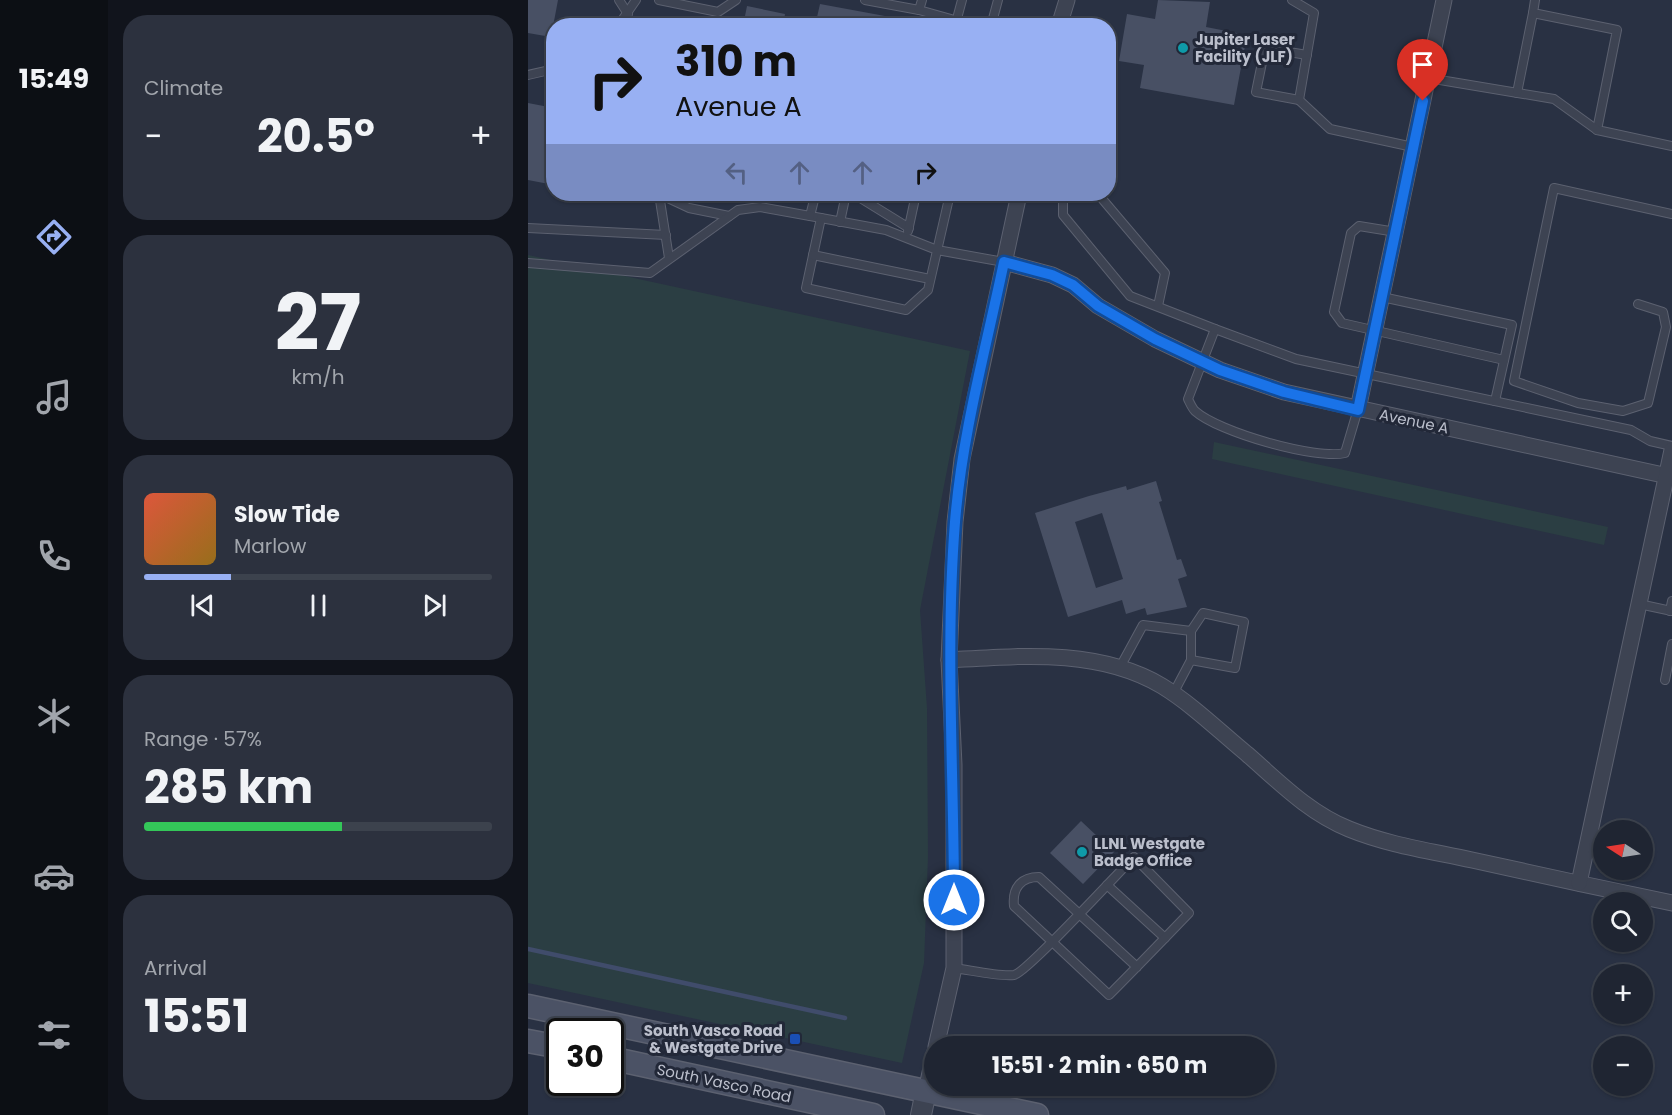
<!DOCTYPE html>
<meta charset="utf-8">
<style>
:root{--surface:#1f2532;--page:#2c313e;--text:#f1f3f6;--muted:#a1a5ac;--line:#3c424d;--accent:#98b0f3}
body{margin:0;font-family:Poppins,sans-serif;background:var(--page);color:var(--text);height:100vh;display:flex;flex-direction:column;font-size:22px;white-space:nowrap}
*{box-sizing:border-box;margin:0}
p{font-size:20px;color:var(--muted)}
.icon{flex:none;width:33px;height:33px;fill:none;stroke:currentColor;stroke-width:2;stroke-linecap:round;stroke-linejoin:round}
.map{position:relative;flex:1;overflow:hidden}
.drawer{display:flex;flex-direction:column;gap:15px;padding:15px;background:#11141c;width:420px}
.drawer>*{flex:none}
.hud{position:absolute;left:18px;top:18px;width:570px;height:183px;border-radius:24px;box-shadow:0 2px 4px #0004,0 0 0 2px var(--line);background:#98b0f3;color:#111;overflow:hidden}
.needle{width:39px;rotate:282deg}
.fabs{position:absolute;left:1065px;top:820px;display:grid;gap:12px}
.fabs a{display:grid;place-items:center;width:60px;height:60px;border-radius:50%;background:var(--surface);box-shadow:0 2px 4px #0004,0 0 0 2px var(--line);font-size:30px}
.speed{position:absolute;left:18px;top:1018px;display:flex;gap:12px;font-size:30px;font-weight:700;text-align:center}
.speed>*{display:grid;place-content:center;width:78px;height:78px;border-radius:50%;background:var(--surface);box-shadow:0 2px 4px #0004,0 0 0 2px var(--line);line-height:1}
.speed .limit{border:3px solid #111;border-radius:9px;background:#fff;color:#111}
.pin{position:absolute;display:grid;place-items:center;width:51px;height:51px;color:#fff;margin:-62px -26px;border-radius:50% 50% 50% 0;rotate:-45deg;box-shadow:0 0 6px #0007}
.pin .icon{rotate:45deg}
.me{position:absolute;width:66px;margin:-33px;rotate:0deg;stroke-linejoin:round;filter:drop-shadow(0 0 4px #0008)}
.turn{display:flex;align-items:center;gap:21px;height:126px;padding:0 30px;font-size:27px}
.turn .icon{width:78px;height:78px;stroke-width:2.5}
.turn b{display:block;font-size:42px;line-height:51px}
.lanes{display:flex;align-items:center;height:57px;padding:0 30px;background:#0003;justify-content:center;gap:30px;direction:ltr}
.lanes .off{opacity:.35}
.big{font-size:45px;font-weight:700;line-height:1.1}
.drawer .card{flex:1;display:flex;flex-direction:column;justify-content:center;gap:9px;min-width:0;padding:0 21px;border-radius:24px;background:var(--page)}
.drawer .dial{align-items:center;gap:0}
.dial b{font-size:78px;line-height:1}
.song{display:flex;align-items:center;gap:18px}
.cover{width:72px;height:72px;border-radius:9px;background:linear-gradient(135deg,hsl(10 70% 55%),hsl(40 70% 35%))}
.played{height:6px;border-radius:3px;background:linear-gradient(90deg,var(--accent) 25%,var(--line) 25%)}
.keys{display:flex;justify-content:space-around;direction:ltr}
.heat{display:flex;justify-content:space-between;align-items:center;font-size:33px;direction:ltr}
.charge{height:9px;border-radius:4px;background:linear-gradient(90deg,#34c759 57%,var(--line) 0)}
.trip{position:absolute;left:396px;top:1036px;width:351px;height:60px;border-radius:30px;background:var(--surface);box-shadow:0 2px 4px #0004,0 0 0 2px var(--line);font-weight:700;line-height:60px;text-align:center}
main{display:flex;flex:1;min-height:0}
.menu{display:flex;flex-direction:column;width:108px;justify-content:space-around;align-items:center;background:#0c0f14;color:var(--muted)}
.menu .icon{width:42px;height:42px}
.menu .on{color:var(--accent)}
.menu b{font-size:27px;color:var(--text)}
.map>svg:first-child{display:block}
.green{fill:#2b3e43}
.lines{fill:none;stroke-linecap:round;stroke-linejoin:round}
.stream{stroke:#404c6b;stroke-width:4.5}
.building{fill:#485064;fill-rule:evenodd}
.service-casing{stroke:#5c6170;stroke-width:10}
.minor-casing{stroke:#5c6170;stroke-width:17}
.tertiary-casing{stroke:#5c6170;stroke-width:22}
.secondary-casing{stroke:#5c6170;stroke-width:25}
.service{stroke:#3d4352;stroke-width:8}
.minor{stroke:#3d4352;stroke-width:15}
.tertiary{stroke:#3d4352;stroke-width:20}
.secondary{stroke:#4b5265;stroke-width:22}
.route-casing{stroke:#114b97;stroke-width:15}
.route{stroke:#1a73e8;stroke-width:10}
.culture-dot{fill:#0f9aa8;stroke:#222838;stroke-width:2}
.transit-dot{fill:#1a4fb4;stroke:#222838;stroke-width:2}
.labels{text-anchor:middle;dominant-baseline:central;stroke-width:6;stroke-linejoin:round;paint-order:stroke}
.poi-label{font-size:15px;font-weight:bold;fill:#bbbfcc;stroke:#222838;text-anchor:start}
.street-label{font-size:15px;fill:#bbbfcc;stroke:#222838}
</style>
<main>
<nav class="menu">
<b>15:49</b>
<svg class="icon on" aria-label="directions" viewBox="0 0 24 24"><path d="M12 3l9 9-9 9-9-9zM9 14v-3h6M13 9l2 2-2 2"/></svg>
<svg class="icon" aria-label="music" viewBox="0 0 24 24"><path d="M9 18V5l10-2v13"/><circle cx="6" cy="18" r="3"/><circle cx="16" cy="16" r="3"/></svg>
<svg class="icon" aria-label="phone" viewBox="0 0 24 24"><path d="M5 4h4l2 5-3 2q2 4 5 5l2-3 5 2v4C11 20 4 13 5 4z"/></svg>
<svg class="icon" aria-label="climate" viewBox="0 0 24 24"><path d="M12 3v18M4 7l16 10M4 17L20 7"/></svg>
<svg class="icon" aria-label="car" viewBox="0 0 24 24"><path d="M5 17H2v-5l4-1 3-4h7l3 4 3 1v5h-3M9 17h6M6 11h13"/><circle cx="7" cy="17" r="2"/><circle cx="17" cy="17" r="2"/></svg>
<svg class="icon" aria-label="filters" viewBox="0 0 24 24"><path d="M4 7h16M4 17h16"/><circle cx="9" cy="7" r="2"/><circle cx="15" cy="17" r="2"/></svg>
</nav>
<section class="drawer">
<div class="card"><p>Climate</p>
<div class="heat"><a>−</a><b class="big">20.5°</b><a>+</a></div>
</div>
<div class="card dial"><b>27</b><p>km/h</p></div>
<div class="card">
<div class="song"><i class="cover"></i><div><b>Slow Tide</b><p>Marlow</p></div></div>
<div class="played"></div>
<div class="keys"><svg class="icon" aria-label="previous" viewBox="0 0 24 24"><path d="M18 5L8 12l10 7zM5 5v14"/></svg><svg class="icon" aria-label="pause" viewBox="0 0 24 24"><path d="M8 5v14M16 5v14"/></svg><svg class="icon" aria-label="next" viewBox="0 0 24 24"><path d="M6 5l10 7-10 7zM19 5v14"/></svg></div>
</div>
<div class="card"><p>Range · 57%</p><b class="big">285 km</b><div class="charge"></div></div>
<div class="card"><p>Arrival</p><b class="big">15:51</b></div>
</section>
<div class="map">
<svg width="1144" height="1115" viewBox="0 0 1144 1115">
<rect width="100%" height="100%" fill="#293143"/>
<!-- green -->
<g class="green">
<polygon points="0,255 442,351 392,610 399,708 400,857 396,963 374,1063 0,983"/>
<polygon points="686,442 1080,527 1076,545 684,459"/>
</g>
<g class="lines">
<!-- stream -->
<polyline class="stream" points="0,949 317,1018"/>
</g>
<!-- building -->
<g class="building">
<polygon points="0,0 30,0 23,37 0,33"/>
<polygon points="630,0 682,2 678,27 719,35 706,105 612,88 616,65 591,61 599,14 627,19"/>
<polygon points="292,4 384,21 384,26 287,26"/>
<polygon points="219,6 257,14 255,26 215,26"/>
<polygon points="0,103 26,108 26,185 0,180"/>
<path d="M628 481 634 501 631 502 649 560 653 559 659 576 650 579 659 607 619 615 617 608 598 614 594 600 540 617 507 513 561 496 598 486 599 490ZM574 513 595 579 568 588 547 522Z"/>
<polygon points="553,821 586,852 555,884 522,853"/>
</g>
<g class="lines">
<!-- service casing -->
<g class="service-casing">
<g id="service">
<polyline points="91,0 100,14"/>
<polyline points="131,0 190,12 208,0"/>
<polyline points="337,0 391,10"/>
<polyline points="394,0 391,10 448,26"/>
<polyline points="764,0 786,13 771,100 802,129 885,147"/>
<polyline points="1007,0 1005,13 1089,30 1069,130 1144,146"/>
<polyline points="90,26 108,0"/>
<polyline points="427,26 434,0"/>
<polyline points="463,26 470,0"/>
<polyline points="0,75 26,69"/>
<polyline points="900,78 1026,99 1069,130"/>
<polyline points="989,93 1005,13"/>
<polyline points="771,100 728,92 737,48 779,55"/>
<polyline points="293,194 287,196 282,216 293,218"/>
<polyline points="326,194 381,228"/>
<polyline points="422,194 400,290 378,310 278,288 293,218 358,230 409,250 476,262"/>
<path d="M535 194V215L602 296 687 329 660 399C662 403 664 408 667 411 690 432 788 460 817 453L830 409"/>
<polyline points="570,194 637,273 630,306"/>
<polyline points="312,222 318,194"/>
<polyline points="0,228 138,235"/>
<polyline points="380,231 388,194"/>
<polyline points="868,232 831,226 823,233 806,312 814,323 976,360"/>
<polyline points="285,255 402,279"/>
<polyline points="141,258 131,194 161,208 201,216"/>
<polyline points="0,263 122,273 210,210 232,207 282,216"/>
<polyline points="854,297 984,325 967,401"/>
<polyline points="1110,304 1135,312 1138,327 1120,403 1095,411 1050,403 986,381 1026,188 1144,214"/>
<polyline points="687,329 768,359 1103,430 1122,441 1144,446"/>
<polyline points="1111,604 1144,611"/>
<polyline points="1142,611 1144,601"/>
<polyline points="591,669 615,625 663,631"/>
<polyline points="1137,680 1144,644"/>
<polyline points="645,694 663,660 663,631 675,613 716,622 707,668 663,660"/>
<polyline points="579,885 637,938"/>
<path d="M426 968C442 970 472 977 486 975 498 973 590 873 606 857L661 913C635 940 608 968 581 995L486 906C484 888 493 877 511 877L609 967"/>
</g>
</g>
<!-- minor casing -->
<g class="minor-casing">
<g id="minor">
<polyline points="531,26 539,0"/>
<polyline points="476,262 524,275 545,285 570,306 627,339 692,370 756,392 1144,477"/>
<polyline points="830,409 916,0"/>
<path d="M421 660C491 656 570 648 634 686 665 705 691 731 719 754 751 782 781 813 821 829 860 845 903 851 944 860 1011 875 1077 889 1144 903"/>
<polyline points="1051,883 1144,450"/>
<polyline points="408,1047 426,968 426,765 421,660 427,522 434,459 491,194"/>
<polyline points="398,1091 406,1054"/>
</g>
</g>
<!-- tertiary casing -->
<g class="tertiary-casing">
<polyline id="tertiary" points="393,1115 398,1091"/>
</g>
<!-- secondary casing -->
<g class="secondary-casing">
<g id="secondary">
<polyline points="0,1006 509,1115"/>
<polyline points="0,1041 32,1047"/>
<polyline points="82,1058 345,1115"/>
</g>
</g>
<!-- service -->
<use href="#service" class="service"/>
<!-- minor -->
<use href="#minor" class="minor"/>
<!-- tertiary -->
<use href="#tertiary" class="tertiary"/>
<!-- secondary -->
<use href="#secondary" class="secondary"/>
</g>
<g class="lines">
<!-- route casing -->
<g class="route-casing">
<path id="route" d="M426 900C426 774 417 648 427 522 434 434 458 348 476 262L524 275 545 285 570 306 627 339 692 370 756 392 830 410 895 101"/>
</g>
<!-- route -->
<use href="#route" class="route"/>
</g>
<!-- markers -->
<g class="culture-dot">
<circle cx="655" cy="48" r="6"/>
<circle cx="554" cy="852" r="6"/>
</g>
<rect class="transit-dot" x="261" y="1033" width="12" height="12" rx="3"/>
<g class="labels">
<!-- poi labels -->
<g class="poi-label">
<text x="667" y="39">Jupiter Laser<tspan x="667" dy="17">Facility (JLF)</tspan></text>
<text x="566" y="843">LLNL Westgate<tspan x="566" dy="17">Badge Office</tspan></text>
<text x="255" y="1030" text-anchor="end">South Vasco Road<tspan x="255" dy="17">&amp; Westgate Drive</tspan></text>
</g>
<!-- street labels -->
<g class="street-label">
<text transform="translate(886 421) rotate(12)">Avenue A</text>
<text transform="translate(196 1083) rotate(12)">South Vasco Road</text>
</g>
</g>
</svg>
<div class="fabs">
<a><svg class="needle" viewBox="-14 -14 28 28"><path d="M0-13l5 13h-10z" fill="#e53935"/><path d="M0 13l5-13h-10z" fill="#a1a5ac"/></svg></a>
<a><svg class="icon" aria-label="search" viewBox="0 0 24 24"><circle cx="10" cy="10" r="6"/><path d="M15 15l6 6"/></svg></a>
<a>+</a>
<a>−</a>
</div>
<div class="speed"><div class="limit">30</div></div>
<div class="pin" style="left:895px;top:101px;background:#d93025"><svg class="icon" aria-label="arrive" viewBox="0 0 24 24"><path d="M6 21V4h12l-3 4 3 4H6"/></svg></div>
<svg class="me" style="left:426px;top:900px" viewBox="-20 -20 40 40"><circle r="17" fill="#1a73e8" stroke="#fff" stroke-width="3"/><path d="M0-11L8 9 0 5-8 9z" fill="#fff"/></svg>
<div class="trip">15:51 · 2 min · 650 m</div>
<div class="hud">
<div class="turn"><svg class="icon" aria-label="right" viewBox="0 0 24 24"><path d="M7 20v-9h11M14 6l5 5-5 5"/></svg><div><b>310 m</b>Avenue A</div></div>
<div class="lanes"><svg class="icon off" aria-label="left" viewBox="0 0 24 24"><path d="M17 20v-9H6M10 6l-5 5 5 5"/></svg><svg class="icon off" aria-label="ahead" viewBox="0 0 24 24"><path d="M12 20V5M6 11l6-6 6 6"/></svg><svg class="icon off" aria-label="ahead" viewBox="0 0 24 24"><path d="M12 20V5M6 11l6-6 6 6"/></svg><svg class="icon" aria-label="right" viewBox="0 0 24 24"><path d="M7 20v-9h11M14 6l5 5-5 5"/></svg></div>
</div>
</div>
</main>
